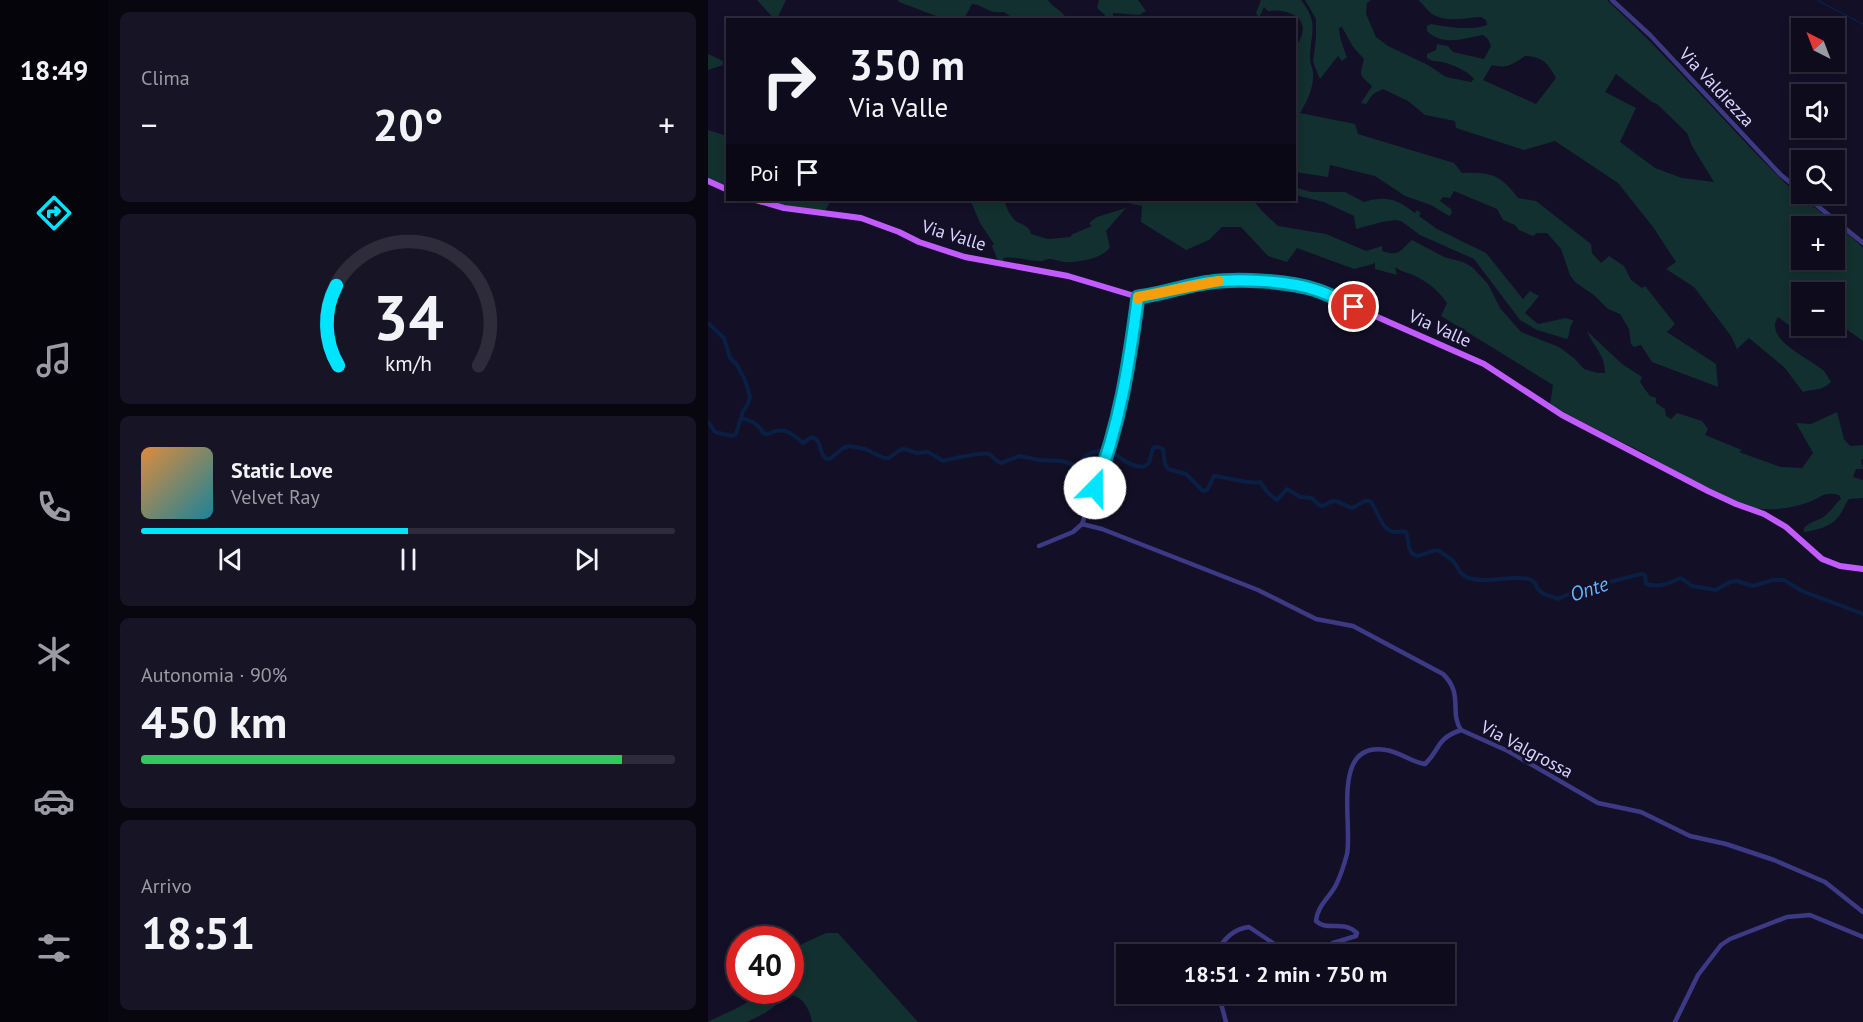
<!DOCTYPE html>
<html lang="it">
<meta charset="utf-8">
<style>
:root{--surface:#0e0b1c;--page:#171425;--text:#f1f3f6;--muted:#9b9ba3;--line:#2e2b3b;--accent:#00e5ff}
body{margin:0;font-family:"PT Sans",sans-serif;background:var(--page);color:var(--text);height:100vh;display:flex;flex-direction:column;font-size:22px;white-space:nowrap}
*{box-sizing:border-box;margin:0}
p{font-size:20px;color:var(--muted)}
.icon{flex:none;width:33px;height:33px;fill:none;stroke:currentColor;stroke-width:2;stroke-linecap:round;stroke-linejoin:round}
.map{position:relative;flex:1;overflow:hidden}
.sheet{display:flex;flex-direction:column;gap:12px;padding:12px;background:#08060f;width:600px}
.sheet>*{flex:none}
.banner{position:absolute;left:18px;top:18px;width:570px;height:183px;border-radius:0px;box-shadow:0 3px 9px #0003,0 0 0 2px var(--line);background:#0e0b1c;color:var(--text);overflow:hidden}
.needle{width:39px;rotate:318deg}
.fabs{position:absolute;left:1083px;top:18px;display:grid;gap:12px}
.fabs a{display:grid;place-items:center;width:54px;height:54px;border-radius:0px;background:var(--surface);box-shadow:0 3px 9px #0003,0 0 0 2px var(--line);font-size:30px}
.speed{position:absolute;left:18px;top:926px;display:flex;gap:12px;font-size:30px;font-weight:700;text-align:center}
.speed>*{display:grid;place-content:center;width:78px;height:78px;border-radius:50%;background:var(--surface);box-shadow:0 3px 9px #0003,0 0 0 2px var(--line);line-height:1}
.speed .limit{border:9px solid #d22;background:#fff;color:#111}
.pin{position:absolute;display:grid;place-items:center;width:51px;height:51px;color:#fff;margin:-26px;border:3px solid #fff;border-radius:50%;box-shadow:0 2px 6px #0007}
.me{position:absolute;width:66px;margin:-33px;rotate:22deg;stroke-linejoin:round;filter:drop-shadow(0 0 4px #0008)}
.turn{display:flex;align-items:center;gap:21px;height:126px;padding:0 24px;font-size:27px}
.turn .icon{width:78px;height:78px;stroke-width:2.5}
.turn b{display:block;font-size:42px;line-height:51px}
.then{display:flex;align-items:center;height:57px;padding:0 24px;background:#0003;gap:12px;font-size:22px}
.big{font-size:45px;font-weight:700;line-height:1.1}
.sheet .widget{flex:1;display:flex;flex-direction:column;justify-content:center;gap:9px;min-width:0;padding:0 21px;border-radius:9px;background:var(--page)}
.sheet .dial{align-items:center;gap:0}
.dial svg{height:156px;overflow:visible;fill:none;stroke:var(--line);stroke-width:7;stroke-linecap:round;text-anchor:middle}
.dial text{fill:var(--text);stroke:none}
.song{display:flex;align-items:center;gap:18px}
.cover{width:72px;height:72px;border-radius:9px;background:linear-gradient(135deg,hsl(30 70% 55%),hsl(190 70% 35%))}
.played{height:6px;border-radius:3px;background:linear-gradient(90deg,var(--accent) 50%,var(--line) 50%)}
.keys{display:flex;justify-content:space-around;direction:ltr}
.heat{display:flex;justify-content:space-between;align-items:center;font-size:33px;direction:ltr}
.charge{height:9px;border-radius:4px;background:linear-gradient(90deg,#34c759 90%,var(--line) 0)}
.trip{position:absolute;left:408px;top:944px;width:339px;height:60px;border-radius:0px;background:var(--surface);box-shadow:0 3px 9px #0003,0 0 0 2px var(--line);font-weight:700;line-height:60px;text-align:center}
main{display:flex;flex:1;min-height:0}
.dock{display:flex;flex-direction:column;width:108px;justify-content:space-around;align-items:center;background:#06040b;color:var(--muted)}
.dock .icon{width:42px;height:42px}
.dock .on{color:var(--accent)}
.dock b{font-size:27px;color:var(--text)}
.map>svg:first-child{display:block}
.green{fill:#12302f;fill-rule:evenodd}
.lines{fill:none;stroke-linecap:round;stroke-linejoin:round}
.stream{stroke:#0a1f44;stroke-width:1.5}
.canal{stroke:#0a1f44;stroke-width:4}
.minor{stroke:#3d3a85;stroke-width:4.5}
.major{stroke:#c25bff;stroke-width:6}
.route-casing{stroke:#0095a6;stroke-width:15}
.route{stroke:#00e5ff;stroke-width:10}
.slow{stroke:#f59e0b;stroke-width:10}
.labels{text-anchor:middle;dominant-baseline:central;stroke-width:6;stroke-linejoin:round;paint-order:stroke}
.street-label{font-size:18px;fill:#d9d4ff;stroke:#130f26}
.water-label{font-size:20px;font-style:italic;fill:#62b6ff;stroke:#130f26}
</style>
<main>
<nav class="dock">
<b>18:49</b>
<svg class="icon on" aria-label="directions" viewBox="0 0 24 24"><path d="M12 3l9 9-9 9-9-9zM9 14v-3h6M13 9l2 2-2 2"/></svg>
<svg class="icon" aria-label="music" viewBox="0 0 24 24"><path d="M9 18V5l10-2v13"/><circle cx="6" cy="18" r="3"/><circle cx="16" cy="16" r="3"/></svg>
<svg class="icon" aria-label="phone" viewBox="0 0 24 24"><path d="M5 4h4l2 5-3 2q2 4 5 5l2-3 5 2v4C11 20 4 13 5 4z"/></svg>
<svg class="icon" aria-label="climate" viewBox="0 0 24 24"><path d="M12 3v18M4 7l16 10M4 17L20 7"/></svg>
<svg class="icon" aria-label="car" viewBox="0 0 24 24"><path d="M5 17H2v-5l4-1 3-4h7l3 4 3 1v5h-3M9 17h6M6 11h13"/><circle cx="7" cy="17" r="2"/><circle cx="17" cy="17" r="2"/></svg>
<svg class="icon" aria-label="filters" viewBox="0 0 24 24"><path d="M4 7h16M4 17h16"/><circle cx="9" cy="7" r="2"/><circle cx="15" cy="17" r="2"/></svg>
</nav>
<section class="sheet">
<div class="widget"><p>Clima</p>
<div class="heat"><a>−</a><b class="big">20°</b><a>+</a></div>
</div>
<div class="widget dial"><svg viewBox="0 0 100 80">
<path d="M14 69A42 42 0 1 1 86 69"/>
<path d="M14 69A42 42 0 0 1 13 28" stroke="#00e5ff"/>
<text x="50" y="56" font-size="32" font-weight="700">34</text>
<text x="50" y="72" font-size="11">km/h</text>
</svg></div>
<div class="widget">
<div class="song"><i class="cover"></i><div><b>Static Love</b><p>Velvet Ray</p></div></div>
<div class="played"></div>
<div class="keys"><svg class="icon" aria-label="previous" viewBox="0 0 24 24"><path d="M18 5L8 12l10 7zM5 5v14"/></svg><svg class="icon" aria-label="pause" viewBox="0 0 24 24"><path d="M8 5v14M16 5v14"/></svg><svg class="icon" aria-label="next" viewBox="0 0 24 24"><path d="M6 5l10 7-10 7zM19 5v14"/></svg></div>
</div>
<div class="widget"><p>Autonomia · 90%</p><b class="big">450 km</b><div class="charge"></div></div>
<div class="widget"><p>Arrivo</p><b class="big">18:51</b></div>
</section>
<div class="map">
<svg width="1155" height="1022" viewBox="0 0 1155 1022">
<rect width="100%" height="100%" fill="#130f26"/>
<!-- green -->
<g class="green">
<polygon points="49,0 78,0 69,19 67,20"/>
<path d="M190 0H340C346 9 354 10 359 19H306L296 12C279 14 279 6 264 4L256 19H236L191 2Z"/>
<polygon points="391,0 430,0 438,11 431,15 405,13 405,19 397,19 397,15 389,8"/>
<path d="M553 0H593C612 24 602 33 602 59 602 64 605 68 605 73 606 88 599 101 592 113L647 124 650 134 746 163 754 173C783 172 793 175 810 198L828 201 883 244 884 253 893 263 901 256 916 266 923 280 934 288 937 286 967 324 959 332 1008 364 1010 387 944 362 933 345 926 347 923 344 921 329 912 314 900 309 887 296 867 282 862 275 853 249 839 233H829L825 236 811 230 807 225 795 220 789 209 746 191 742 198 735 197 732 201 743 209 744 213 741 216 723 205 697 196 667 176 622 165 620 177 587 172 586 52C588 45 593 40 594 34 599 14 574 9 560 11L556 7 551 18 548 13Z"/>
<path d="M597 0H663L659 3 658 14 668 37 680 46 720 65 738 77 763 82 766 79C760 71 744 64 734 62 727 61 725 62 719 58V54L728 50 729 44 740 46 745 52 776 59 783 46 780 39 775 35C756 38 735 47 719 31V26L723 24C739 27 763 31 779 25L778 20 773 17C758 18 739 23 724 14 719 10 715 4 710 0H899C961 57 1015 121 1074 180 1099 205 1131 222 1155 248V341L1127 321 1126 292H1094V326H1118L1115 329 1108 326 1097 337 1070 317C1055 339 1101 358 1115 370 1118 373 1120 377 1123 382 1112 392 1107 388 1095 392L1076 367 1041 338 1029 349 1023 336 986 287 958 269 968 262 945 227 910 183 847 141 816 150 748 128 747 121 717 115 700 101 675 89 665 94 658 104 653 103 664 86C650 74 652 76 656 59L645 47 634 27 631 28C632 41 635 46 639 57L634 61 630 56 612 79 605 62 608 37V19ZM817 56C835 57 840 63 848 78L828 104 775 80 784 65C799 69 805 64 817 56ZM908 74 944 102 949 104 979 133 984 146 1006 182 974 178 947 168 912 142 928 108 897 92ZM1094 226H1126V260H1094Z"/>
<polygon points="0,54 15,61 15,65 0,70"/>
<polygon points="0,130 19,136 19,189 0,181"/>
<path d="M586 187 603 192H637L656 202C679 195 690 200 707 213L709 210 713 213 711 216 729 229 778 253 815 299 822 291 831 296 817 313 830 324 858 318 866 321C860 326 863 333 859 339L829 330 812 320 766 259 712 235 693 221 687 220 674 222 648 229 646 216 616 202 587 195Z"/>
<polygon points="49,200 123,200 117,211 80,207"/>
<path d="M262 200H296C298 206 301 214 305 218 311 226 321 223 323 234L340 239 362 237 365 234 384 226 381 223 389 217 418 208 398 231 402 247C395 259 368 263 355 262 351 261 346 259 341 259 338 259 335 262 332 261 320 261 308 256 295 258L296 263 290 261 284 246 286 244 272 223Z"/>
<path d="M425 200H545L554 211 570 226 618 234 658 251 674 246V251C692 257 691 251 704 240L736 257 755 262 764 267 780 284 792 308 813 332 851 347 866 358 876 369 890 373H897C897 354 886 348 879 331L914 364 934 377 932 382 942 396 948 398V403L957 409 958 416 963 419 969 413 994 421 1000 429 997 435 1034 450 1031 452 1073 467 1094 468 1105 453 1088 423 1103 424 1129 412 1136 439 1142 446 1155 445V459L1153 460 1155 469H1148L1145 477 1155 480V498L1141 499C1137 504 1135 511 1131 516 1124 527 1108 530 1096 532V528C1102 522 1107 521 1114 518 1122 513 1126 505 1133 499L1131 495C1116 491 1114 497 1101 502 1084 508 1065 511 1047 508 1011 502 965 469 932 451 902 436 872 421 842 405L845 385 733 316 739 303C730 290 720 282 705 275 698 272 694 272 687 267L689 275 667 269V262L665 264 646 269 589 248 579 262 560 256 533 227H514L501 240 478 250 433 222 434 206 423 204Z"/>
<path d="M118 933H130L210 1022H104C102 1010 95 996 82 995L57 1013 39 1022H0C15 1013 42 1006 51 990H82L83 953 94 944Z"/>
</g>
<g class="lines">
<!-- stream -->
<polyline class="stream" points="1109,0 1155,24"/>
<!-- canal -->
<g class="canal">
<polyline points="0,323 16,338 22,358 29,365 37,380 42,397 40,404 35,411 28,434 24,436 7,432 0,422"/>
<path d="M34 418C43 421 50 423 55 433L60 434C76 426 84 433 95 443L104 437C115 441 110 452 118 459H122L135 448 142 446 157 449 176 458H181L192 450 196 449 209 453 220 452 235 461C242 459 275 452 281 454 285 456 287 461 293 463L312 456 331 460 354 461 366 465 372 464C375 457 378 454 386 452 406 446 416 467 435 467L441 463 445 448 450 447 455 449 457 464 460 469 478 474 495 491 499 490 506 476C518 477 544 485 552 482L560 493 569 500 579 489 592 497 604 498 611 505 615 506C631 496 627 503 644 508L657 501H662C670 510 673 532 688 532 691 532 695 531 698 532 700 537 700 545 702 550 709 564 722 547 731 551 734 553 743 559 746 562 751 569 752 575 761 578 778 584 802 575 821 579 829 581 827 588 833 592 837 595 845 597 850 599L870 590 933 574 937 575 938 584C953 588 960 583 973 578L984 586 1008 590 1022 582 1029 581 1045 586 1065 580H1076L1094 591 1155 614"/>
</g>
<!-- minor -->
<g class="minor">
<polyline points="904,0 942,35 1073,175 1094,192"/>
<polyline points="1095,194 1155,243"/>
<path d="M374 524 394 529 550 590 608 619 645 626 735 674C756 694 741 712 753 730L800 751 890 803 933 812 982 836 1018 844 1066 860 1117 882 1155 912"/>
<polyline points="331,546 365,532 374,524 406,434 415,396 430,297"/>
<path d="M508 954C515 939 525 929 541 927L565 943 571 954"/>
<path d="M608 954 625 943 648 936 649 933C634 919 620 932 608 921 609 906 622 897 628 885 633 875 636 865 639 854 645 825 622 740 678 750 692 752 703 762 717 764 733 749 727 739 753 730"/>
<polyline points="508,993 514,1007 518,1022"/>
<polyline points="967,1022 990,975 1013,945 1022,939 1079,917 1102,915 1155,937"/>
</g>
<!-- major -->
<g class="major">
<polyline points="0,181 20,190"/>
<polyline points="48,200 76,208 153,218 191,232 211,242 257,257 360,276 430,297 458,293 501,282 521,280 577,284 608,290 776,364 854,415 1000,491 1028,504 1056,514 1078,527 1114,559 1132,566 1155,569"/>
</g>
</g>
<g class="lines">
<!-- route casing -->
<g class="route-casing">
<path id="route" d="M387 488C412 425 421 364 430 297 455 294 478 285 503 282 530 278 582 281 608 290 621 294 634 301 646 307"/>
</g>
<!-- route -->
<use href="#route" class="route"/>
<!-- slow -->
<polyline class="slow" points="430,299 430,297 511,281"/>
</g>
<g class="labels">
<!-- street labels -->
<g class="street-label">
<text transform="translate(1009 87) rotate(47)">Via Valdiezza</text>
<text transform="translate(246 235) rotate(17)">Via Valle</text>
<text transform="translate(732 328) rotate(24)">Via Valle</text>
<text transform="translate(819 749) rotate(28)">Via Valgrossa</text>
</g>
<!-- water labels -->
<g class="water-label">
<text transform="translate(881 589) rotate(-18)">Onte</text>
</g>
</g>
</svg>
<div class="fabs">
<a><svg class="needle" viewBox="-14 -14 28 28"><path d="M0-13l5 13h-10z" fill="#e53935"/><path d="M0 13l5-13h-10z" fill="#9b9ba3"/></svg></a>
<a><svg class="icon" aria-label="sound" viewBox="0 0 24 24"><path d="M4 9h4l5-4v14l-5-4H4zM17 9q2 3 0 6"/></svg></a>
<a><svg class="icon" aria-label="search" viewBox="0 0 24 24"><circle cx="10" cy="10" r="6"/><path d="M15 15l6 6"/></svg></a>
<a>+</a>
<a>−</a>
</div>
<div class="speed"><div class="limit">40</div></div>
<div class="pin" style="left:646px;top:307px;background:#d93025"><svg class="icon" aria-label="arrive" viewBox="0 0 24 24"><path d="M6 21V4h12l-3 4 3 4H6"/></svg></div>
<svg class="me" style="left:387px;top:488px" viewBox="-20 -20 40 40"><circle r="19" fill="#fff"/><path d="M0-13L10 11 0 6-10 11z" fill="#00e5ff"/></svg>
<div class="trip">18:51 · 2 min · 750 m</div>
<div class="banner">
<div class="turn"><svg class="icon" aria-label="right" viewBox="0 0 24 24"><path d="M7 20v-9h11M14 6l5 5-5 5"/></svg><div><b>350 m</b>Via Valle</div></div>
<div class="then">Poi<svg class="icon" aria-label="arrive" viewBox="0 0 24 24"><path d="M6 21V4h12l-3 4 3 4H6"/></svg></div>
</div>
</div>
</main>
